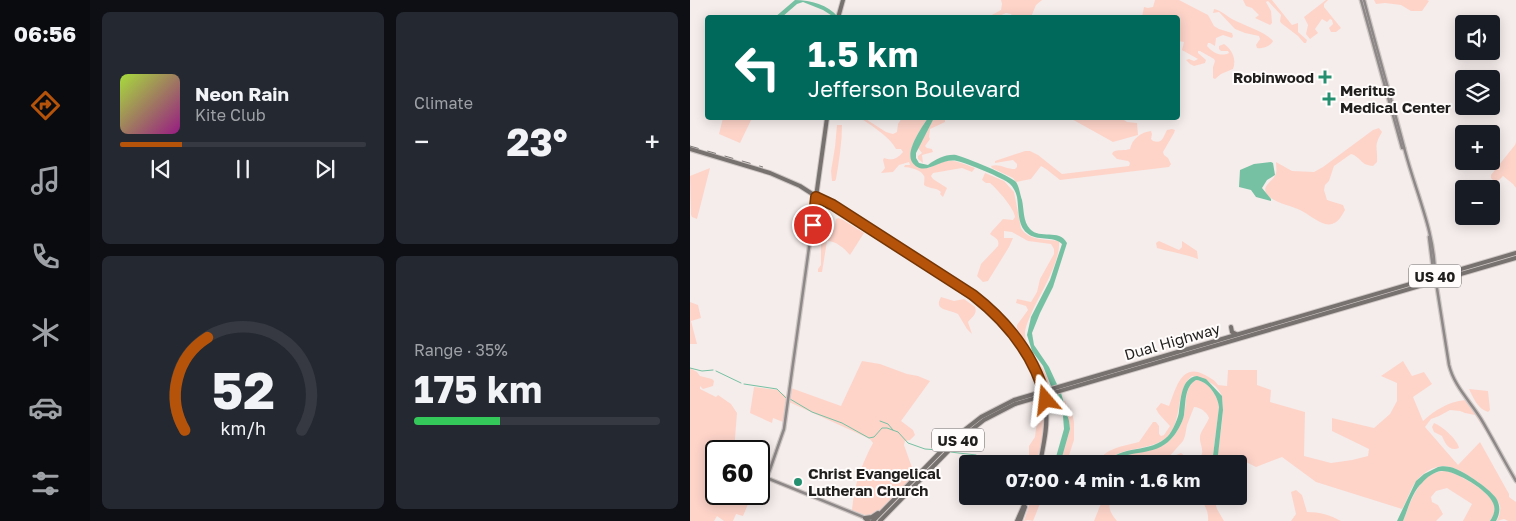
<!DOCTYPE html>
<meta charset="utf-8">
<style>
:root{--surface:#171b24;--page:#242831;--text:#f1f3f6;--muted:#9ea1a6;--line:#363941;--accent:#b45309}
body{margin:0;font-family:"Golos Text",sans-serif;background:var(--page);color:var(--text);height:100vh;display:flex;flex-direction:column;font-size:19px;white-space:nowrap}
*{box-sizing:border-box;margin:0}
p{font-size:16px;color:var(--muted)}
.icon{flex:none;width:28px;height:28px;fill:none;stroke:currentColor;stroke-width:2;stroke-linecap:round;stroke-linejoin:round}
.map{position:relative;flex:1;overflow:hidden}
.side{display:flex;flex-direction:column;gap:12px;padding:12px;background:#0d0f14;width:600px}
.side>*{flex:none}
.top-card{position:absolute;left:15px;top:15px;width:475px;height:105px;border-radius:5px;box-shadow:0 2px 12px #0003;background:#00695c;color:#fff;overflow:hidden}
.fabs{position:absolute;left:765px;top:15px;display:grid;gap:10px}
.fabs a{display:grid;place-items:center;width:45px;height:45px;border-radius:5px;background:var(--surface);box-shadow:0 2px 12px #0003;font-size:25px}
.speed{position:absolute;left:15px;top:440px;display:flex;gap:10px;font-size:25px;font-weight:700;text-align:center}
.speed>*{display:grid;place-content:center;width:65px;height:65px;border-radius:50%;background:var(--surface);box-shadow:0 2px 12px #0003;line-height:1}
.speed .limit{border:2px solid #111;border-radius:8px;background:#fff;color:#111}
.pin{position:absolute;display:grid;place-items:center;width:42px;height:42px;color:#fff;margin:-21px;border:2px solid #fff;border-radius:50%;box-shadow:0 1px 5px #0007}
.me{position:absolute;width:55px;margin:-28px;rotate:343deg;stroke-linejoin:round;filter:drop-shadow(0 0 4px #0008)}
.turn{display:flex;align-items:center;gap:18px;height:105px;padding:0 20px;font-size:22px}
.turn .icon{width:65px;height:65px;stroke-width:2.5}
.turn b{display:block;font-size:35px;line-height:42px}
.big{font-size:38px;font-weight:700;line-height:1.1}
.side .tile{flex:1;display:flex;flex-direction:column;justify-content:center;gap:8px;min-width:0;padding:0 18px;border-radius:8px;background:var(--page)}
.side .dial{align-items:center;gap:0}
.dial svg{height:130px;overflow:visible;fill:none;stroke:var(--line);stroke-width:7;stroke-linecap:round;text-anchor:middle}
.dial text{fill:var(--text);stroke:none}
.song{display:flex;align-items:center;gap:15px}
.cover{width:60px;height:60px;border-radius:8px;background:linear-gradient(135deg,hsl(80 70% 55%),hsl(310 70% 35%))}
.played{height:5px;border-radius:2px;background:linear-gradient(90deg,var(--accent) 25%,var(--line) 25%)}
.keys{display:flex;justify-content:space-around;direction:ltr}
.heat{display:flex;justify-content:space-between;align-items:center;font-size:28px;direction:ltr}
.charge{height:8px;border-radius:4px;background:linear-gradient(90deg,#34c759 35%,var(--line) 0)}
.side .tiles{flex:1;display:grid;gap:12px;grid-template-columns:repeat(2,1fr)}
.trip{position:absolute;left:269px;top:455px;width:288px;height:50px;border-radius:5px;background:var(--surface);box-shadow:0 2px 12px #0003;font-weight:700;line-height:50px;text-align:center}
main{display:flex;flex:1;min-height:0}
.tabs{display:flex;flex-direction:column;width:90px;justify-content:space-around;align-items:center;background:#090b0e;color:var(--muted)}
.tabs .icon{width:35px;height:35px}
.tabs .active{color:var(--accent)}
.tabs b{font-size:22px;color:var(--text)}
.map>svg:first-child{display:block}
.green{fill:#fed4c9}
.water{fill:#76c1a4}
.lines{fill:none;stroke-linecap:round;stroke-linejoin:round}
.stream{stroke:#76c1a4;stroke-width:1}
.secondary-casing{stroke:#cfc8c6;stroke-width:5}
.primary-casing{stroke:#cfc8c6;stroke-width:6}
.secondary{stroke:#8e8988;stroke-width:2.5}
.primary{stroke:#777170;stroke-width:4}
.rail{stroke:#807b7a;stroke-width:1;stroke-dasharray:9 9;stroke-linecap:butt}
.route-casing{stroke:#753606;stroke-width:12}
.route{stroke:#b45309;stroke-width:9}
.poi-dot{fill:#24906f;stroke:#fffcfb;stroke-width:2}
.labels{text-anchor:middle;dominant-baseline:central;stroke-width:4;stroke-linejoin:round;paint-order:stroke}
.shield{fill:#fffcfb;stroke:#646160;stroke-width:1}
.shield-label{font-size:14px;font-weight:bold;fill:#211e1e}
.poi-label{font-size:15px;font-weight:bold;fill:#211e1e;stroke:#fffcfb;text-anchor:start}
.street-label{font-size:15px;fill:#211e1e;stroke:#fffcfb}
</style>
<main>
<nav class="tabs">
<b>06:56</b>
<svg class="icon active" aria-label="directions" viewBox="0 0 24 24"><path d="M12 3l9 9-9 9-9-9zM9 14v-3h6M13 9l2 2-2 2"/></svg>
<svg class="icon" aria-label="music" viewBox="0 0 24 24"><path d="M9 18V5l10-2v13"/><circle cx="6" cy="18" r="3"/><circle cx="16" cy="16" r="3"/></svg>
<svg class="icon" aria-label="phone" viewBox="0 0 24 24"><path d="M5 4h4l2 5-3 2q2 4 5 5l2-3 5 2v4C11 20 4 13 5 4z"/></svg>
<svg class="icon" aria-label="climate" viewBox="0 0 24 24"><path d="M12 3v18M4 7l16 10M4 17L20 7"/></svg>
<svg class="icon" aria-label="car" viewBox="0 0 24 24"><path d="M5 17H2v-5l4-1 3-4h7l3 4 3 1v5h-3M9 17h6M6 11h13"/><circle cx="7" cy="17" r="2"/><circle cx="17" cy="17" r="2"/></svg>
<svg class="icon" aria-label="filters" viewBox="0 0 24 24"><path d="M4 7h16M4 17h16"/><circle cx="9" cy="7" r="2"/><circle cx="15" cy="17" r="2"/></svg>
</nav>
<section class="side">
<div class="tiles">
<div class="tile">
<div class="song"><i class="cover"></i><div><b>Neon Rain</b><p>Kite Club</p></div></div>
<div class="played"></div>
<div class="keys"><svg class="icon" aria-label="previous" viewBox="0 0 24 24"><path d="M18 5L8 12l10 7zM5 5v14"/></svg><svg class="icon" aria-label="pause" viewBox="0 0 24 24"><path d="M8 5v14M16 5v14"/></svg><svg class="icon" aria-label="next" viewBox="0 0 24 24"><path d="M6 5l10 7-10 7zM19 5v14"/></svg></div>
</div>
<div class="tile"><p>Climate</p>
<div class="heat"><a>−</a><b class="big">23°</b><a>+</a></div>
</div>
<div class="tile dial"><svg viewBox="0 0 100 80">
<path d="M14 69A42 42 0 1 1 86 69"/>
<path d="M14 69A42 42 0 0 1 28 12" stroke="#b45309"/>
<text x="50" y="56" font-size="32" font-weight="700">52</text>
<text x="50" y="72" font-size="11">km/h</text>
</svg></div>
<div class="tile"><p>Range · 35%</p><b class="big">175 km</b><div class="charge"></div></div>
</div>
</section>
<div class="map">
<svg width="826" height="521" viewBox="0 0 826 521">
<rect width="100%" height="100%" fill="#f5edeb"/>
<!-- green -->
<g class="green">
<polygon points="311,0 352,0 346,5 341,17 323,17 321,14 316,13 307,17 298,17 311,10 312,4"/>
<path d="M465 0H489L518 15 524 26 529 29 542 33 543 36 542 38 533 35 526 38 525 46 520 43H518L517 46C523 53 531 57 539 53L538 51H531L529 49V46L534 44C542 49 547 60 543 69L531 74 525 79 523 78V67L525 61 524 59 510 51H508V53L516 60 515 63 504 66 500 64 496 60 499 59 504 61 508 59 492 50 494 42 488 41V18L452 17 454 7 458 8 463 7Z"/>
<polygon points="553,0 582,0 602,25 608,23 608,32 617,40 616,43 614,43 608,36 591,23 590,21 591,15 578,1 576,2 581,11 582,23 580,25 565,18 569,15 562,8 556,6"/>
<polygon points="636,0 638,0 634,4 634,7 651,28 646,32 641,32 639,28 643,24 642,20 640,19 637,22 632,19 625,29 628,33 620,39 616,34 618,25 614,17"/>
<polygon points="684,0 737,0 739,1 732,11 721,11 711,5 695,3 686,4"/>
<path d="M524 9C532 11 535 15 542 19 553 25 576 32 583 41 581 46 572 49 567 48L566 45 570 39 569 36 555 33 545 29 529 12 523 13Z"/>
<polygon points="33,118 62,118 50,143 29,134"/>
<path d="M170 118H174L196 132 203 134 207 132 208 124 212 118H238C232 127 210 158 227 166 230 167 235 168 239 168 260 157 263 160 285 168L282 172 272 168 243 173 241 176 243 179 257 188 253 197 250 194 251 192C246 187 239 189 234 185 234 184 235 176 234 176 232 170 219 167 214 167L215 165H220L219 162 209 165 203 172 191 173 195 168 193 160 194 158C202 161 207 159 213 152L211 149H206C200 137 181 125 170 118Z"/>
<polygon points="244,118 255,118 255,122 240,129 239,137 240,139 235,146 237,148 242,149 243,152 232,155 233,163 228,159 228,156 232,153 228,148"/>
<polygon points="380,118 431,118 437,122 447,123 448,135 423,142"/>
<path d="M147 125H152C152 143 149 161 146 179L145 181H142L141 171 145 147Z"/>
<path d="M689 128 692 132C683 147 688 147 687 162L683 166C670 165 671 157 661 154L644 166 639 181 635 185 634 190 637 200 653 205 655 210C652 215 649 222 642 224 632 227 619 214 610 210 602 206 580 202 576 193 572 185 584 181 586 173 587 170 586 165 586 162L602 171 624 172 633 167 683 130Z"/>
<path d="M482 129 485 130 484 133 473 152 474 155 478 158 481 164 479 167 370 180 356 169 351 166 341 179 326 182 323 178 302 168 301 166C309 163 316 169 325 169L327 167V164L323 160 305 163V161L335 151H340L348 155 372 174 439 166 440 163 438 161 427 159 422 154 423 152C428 149 434 151 440 149 442 139 451 132 461 131L462 134 461 139 463 141C473 144 473 137 477 130Z"/>
<polygon points="826,142 826,188 823,184 813,176 806,183 801,178 801,175 825,145"/>
<polygon points="20,168 7,219 2,217 1,215 0,176"/>
<path d="M295 173 314 181 324 192 331 228C338 241 357 239 369 241 371 261 350 294 342 312 339 319 335 327 335 334 336 354 358 366 359 386H356L355 384 343 358 327 328V325L338 310 336 306 326 303 327 299 341 302 347 292 350 279 364 254V249L361 244 338 241 322 232 314 231V238H323L319 247 298 281 293 282 287 276 291 264 308 246C310 239 305 238 300 234L302 231 313 219 323 220 325 217C324 208 308 190 300 183H296L292 180Z"/>
<path d="M148 218 153 220 174 233 160 255C154 248 146 241 137 241L132 272H128V269L131 265V240L137 219 139 220 140 228 144 230 146 219Z"/>
<path d="M469 241 489 250 492 247V241L507 251 508 259C495 254 481 252 467 248L466 243Z"/>
<path d="M251 297 264 301 274 299 285 307C288 314 281 318 278 322L282 334 277 329 268 314C259 309 243 311 251 297Z"/>
<polygon points="0,302 8,305 11,318 1,321 7,344 0,344"/>
<path d="M172 361 190 364 217 374 228 376 240 381 211 421 223 430 225 435 220 440 215 441 214 445 225 476 187 514 180 517 162 510C164 486 171 465 183 443L180 439 99 402 101 388 151 406Z"/>
<path d="M713 361 722 376 734 372 742 384 723 397 733 421C745 410 758 402 775 400 783 410 795 422 798 435L785 415 775 413 770 411 760 410 749 416 741 419 735 427 768 465 790 442 819 494V497L826 502V521H818L814 519 807 521C809 517 811 510 810 506 807 493 774 470 760 467 750 464 739 469 731 476 721 484 719 498 712 509L626 482 592 457 566 467 552 460 547 464H527C527 446 537 409 531 394 526 383 513 378 502 376 485 389 493 420 478 436 461 453 429 444 415 464H406C415 448 433 446 449 442L463 422H466L469 426V434L471 436 474 435 480 426 469 414 466 409 471 403 479 406C486 389 491 362 515 375 520 378 524 379 528 385L537 386 538 370H567V385L581 390 580 402 615 412 614 456 641 463 662 460 678 456 679 449 642 431V418L684 428 700 414 707 401V383L691 376Z"/>
<polygon points="0,368 7,372 10,376 22,379 24,381 23,386 13,389 10,386 10,389 26,397 28,395 41,404 47,413 44,451 26,451 26,494 52,494 49,501 58,504 53,516 46,514 43,521 34,521 27,516 24,521 0,521"/>
<path d="M506 380C518 381 528 396 529 407L522 464H482L486 455 491 453 501 461C520 457 509 446 510 437 510 432 517 424 519 418 517 412 510 407 504 407L497 425 495 436 493 441 478 458 473 459 462 457 457 459 453 464H421C436 448 464 457 481 439 486 434 493 422 494 415 497 403 494 387 506 380Z"/>
<polygon points="64,387 88,390 97,397 93,422 83,418 82,423 60,413"/>
<path d="M779 389 798 391 800 410 798 412C787 408 784 399 779 389Z"/>
<path d="M343 401 350 404C359 424 352 445 345 464H331L339 457V446L345 437 346 428 349 421 347 413 341 403Z"/>
<polygon points="372,401 375,401 378,409 382,413 384,422 384,440 379,455 378,464 370,464 380,429 377,415"/>
<path d="M744 423C752 426 768 440 769 448 759 452 755 443 752 436L744 432 742 427Z"/>
<path d="M757 471C770 475 797 490 803 502 806 509 804 515 800 521H773L782 504 757 488 746 491 741 497 742 502 748 505 753 514 746 521H713C721 501 730 470 757 471Z"/>
<path d="M606 490 612 495 617 512C630 512 640 515 651 521H601L606 514 601 492Z"/>
<polygon points="342,496 353,496 343,521 338,520 334,521"/>
<path d="M414 496H424L420 499C418 509 421 514 427 521H404Z"/>
<path d="M506 496H523L527 509 534 521H518C519 511 514 502 506 496Z"/>
</g>
<!-- water -->
<g class="water">
<path d="M105 0C121 0 138 5 148 17H144L133 10 113 2 107 4 92 17 84 18Z"/>
<path d="M238 118H244L226 153V158L229 163 238 165C246 159 256 154 266 155 277 158 319 175 326 182 329 186 330 194 332 200 334 209 333 222 340 229 350 240 369 228 377 243L363 287 350 313 342 333 344 345 359 367 371 393 379 421 380 429 370 464H364L374 429 373 416 353 366 342 351 337 335 341 317 360 280 372 244C363 235 347 242 337 233 327 225 329 208 327 197 326 192 323 187 320 184 314 178 276 163 267 161 250 157 234 179 222 162 215 151 232 127 238 118Z"/>
<polygon points="581,162 583,163 585,175 577,180 572,188 581,199 581,201 566,197 561,190 549,187 550,170 564,164"/>
<path d="M507 376 516 379 532 396 533 410 527 464H522L529 407C528 396 518 381 506 380 494 387 496 403 494 415 493 422 486 434 481 439 464 458 436 448 421 464H415C430 444 461 454 478 436 482 432 489 417 489 411 491 399 491 378 507 376Z"/>
<path d="M748 467C751 466 756 466 760 467 771 469 799 488 806 498 811 506 810 514 806 521H800C804 515 806 509 803 503 798 490 765 470 751 471 744 472 737 477 732 483 722 492 718 509 713 521H707L726 481 734 474Z"/>
</g>
<g class="lines">
<!-- stream -->
<g class="stream">
<polyline points="0,368 12,371 23,370"/>
<polyline points="26,371 51,383"/>
<polyline points="54,384 87,389 96,398"/>
<polyline points="100,399 122,412 152,423 179,438 184,437 192,428 197,428 208,432 218,443 235,449 249,450"/>
<polyline points="190,421 198,424 203,430"/>
<polyline points="260,452 286,455"/>
<polyline points="290,456 308,464"/>
</g>
<!-- secondary casing -->
<g class="secondary-casing">
<g id="secondary">
<polyline points="671,0 712,148 714,148"/>
<path d="M674 0C687 50 702 101 715 151 726 193 745 232 745 276"/>
<polyline points="126,197 94,429 77,478 183,521"/>
<polyline points="739,237 743,269"/>
<path d="M746 282 759 365C764 386 780 401 791 419 803 439 814 461 826 481"/>
</g>
</g>
<!-- primary casing -->
<g class="primary-casing">
<g id="primary">
<polyline points="148,18 153,0"/>
<path d="M0 149 80 173 110 186 274 292C311 319 351 362 356 410 358 428 353 446 350 464"/>
<polyline points="126,197 137,118"/>
<path d="M133 199 268 285C308 310 341 347 354 392"/>
<polyline points="125,210 128,202 132,203"/>
<polyline points="541,327 542,332 546,334"/>
<polyline points="178,521 175,518 182,517 188,513"/>
<polyline points="183,521 264,438 291,417 324,400 826,253"/>
<polyline points="190,521 269,440 294,420 325,404 826,258"/>
<polyline points="327,521 338,496"/>
<polyline points="330,521 335,507"/>
</g>
</g>
<!-- secondary -->
<use href="#secondary" class="secondary"/>
<!-- primary -->
<use href="#primary" class="primary"/>
<!-- rail -->
<polyline class="rail" points="0,146 73,167"/>
</g>
<g class="lines">
<!-- route casing -->
<g class="route-casing">
<path id="route" d="M123 225 126 197 143 205 283 295C319 323 345 356 356 400"/>
</g>
<!-- route -->
<use href="#route" class="route"/>
</g>
<!-- markers -->
<g class="poi-dot">
<path d="M632.5 69.5h5v5h5v5h-5v5h-5v-5h-5v-5h5z"/>
<path d="M636.5 91.5h5v5h5v5h-5v5h-5v-5h-5v-5h5z"/>
<circle cx="108" cy="482" r="5"/>
</g>
<g class="labels">
<!-- shield labels -->
<g class="shield">
<rect x="719" y="264.5" width="52" height="23" rx="4"/>
<rect x="242" y="428.5" width="52" height="23" rx="4"/>
</g>
<g class="shield-label">
<text x="745" y="276">US 40</text>
<text x="268" y="440">US 40</text>
</g>
<!-- poi labels -->
<g class="poi-label">
<text x="624" y="77" text-anchor="end">Robinwood</text>
<text x="650" y="90">Meritus<tspan x="650" dy="17">Medical Center</tspan></text>
<text x="118" y="473">Christ Evangelical<tspan x="118" dy="17">Lutheran Church</tspan></text>
</g>
<!-- street labels -->
<g class="street-label">
<text transform="translate(482 341) rotate(-16)">Dual Highway</text>
</g>
</g>
</svg>
<div class="fabs">
<a><svg class="icon" aria-label="sound" viewBox="0 0 24 24"><path d="M4 9h4l5-4v14l-5-4H4zM17 9q2 3 0 6"/></svg></a>
<a><svg class="icon" aria-label="layers" viewBox="0 0 24 24"><path d="M12 4l9 5-9 5-9-5zM3 14l9 5 9-5"/></svg></a>
<a>+</a>
<a>−</a>
</div>
<div class="speed"><div class="limit">60</div></div>
<div class="pin" style="left:123px;top:225px;background:#d93025"><svg class="icon" aria-label="arrive" viewBox="0 0 24 24"><path d="M6 21V4h12l-3 4 3 4H6"/></svg></div>
<svg class="me" style="left:356px;top:400px" viewBox="-20 -20 40 40"><path d="M0-17L14 15 0 8-14 15z" fill="#b45309" stroke="#fff" stroke-width="4"/></svg>
<div class="trip">07:00 · 4 min · 1.6 km</div>
<div class="top-card">
<div class="turn"><svg class="icon" aria-label="left" viewBox="0 0 24 24"><path d="M17 20v-9H6M10 6l-5 5 5 5"/></svg><div><b>1.5 km</b>Jefferson Boulevard</div></div>
</div>
</div>
</main>
